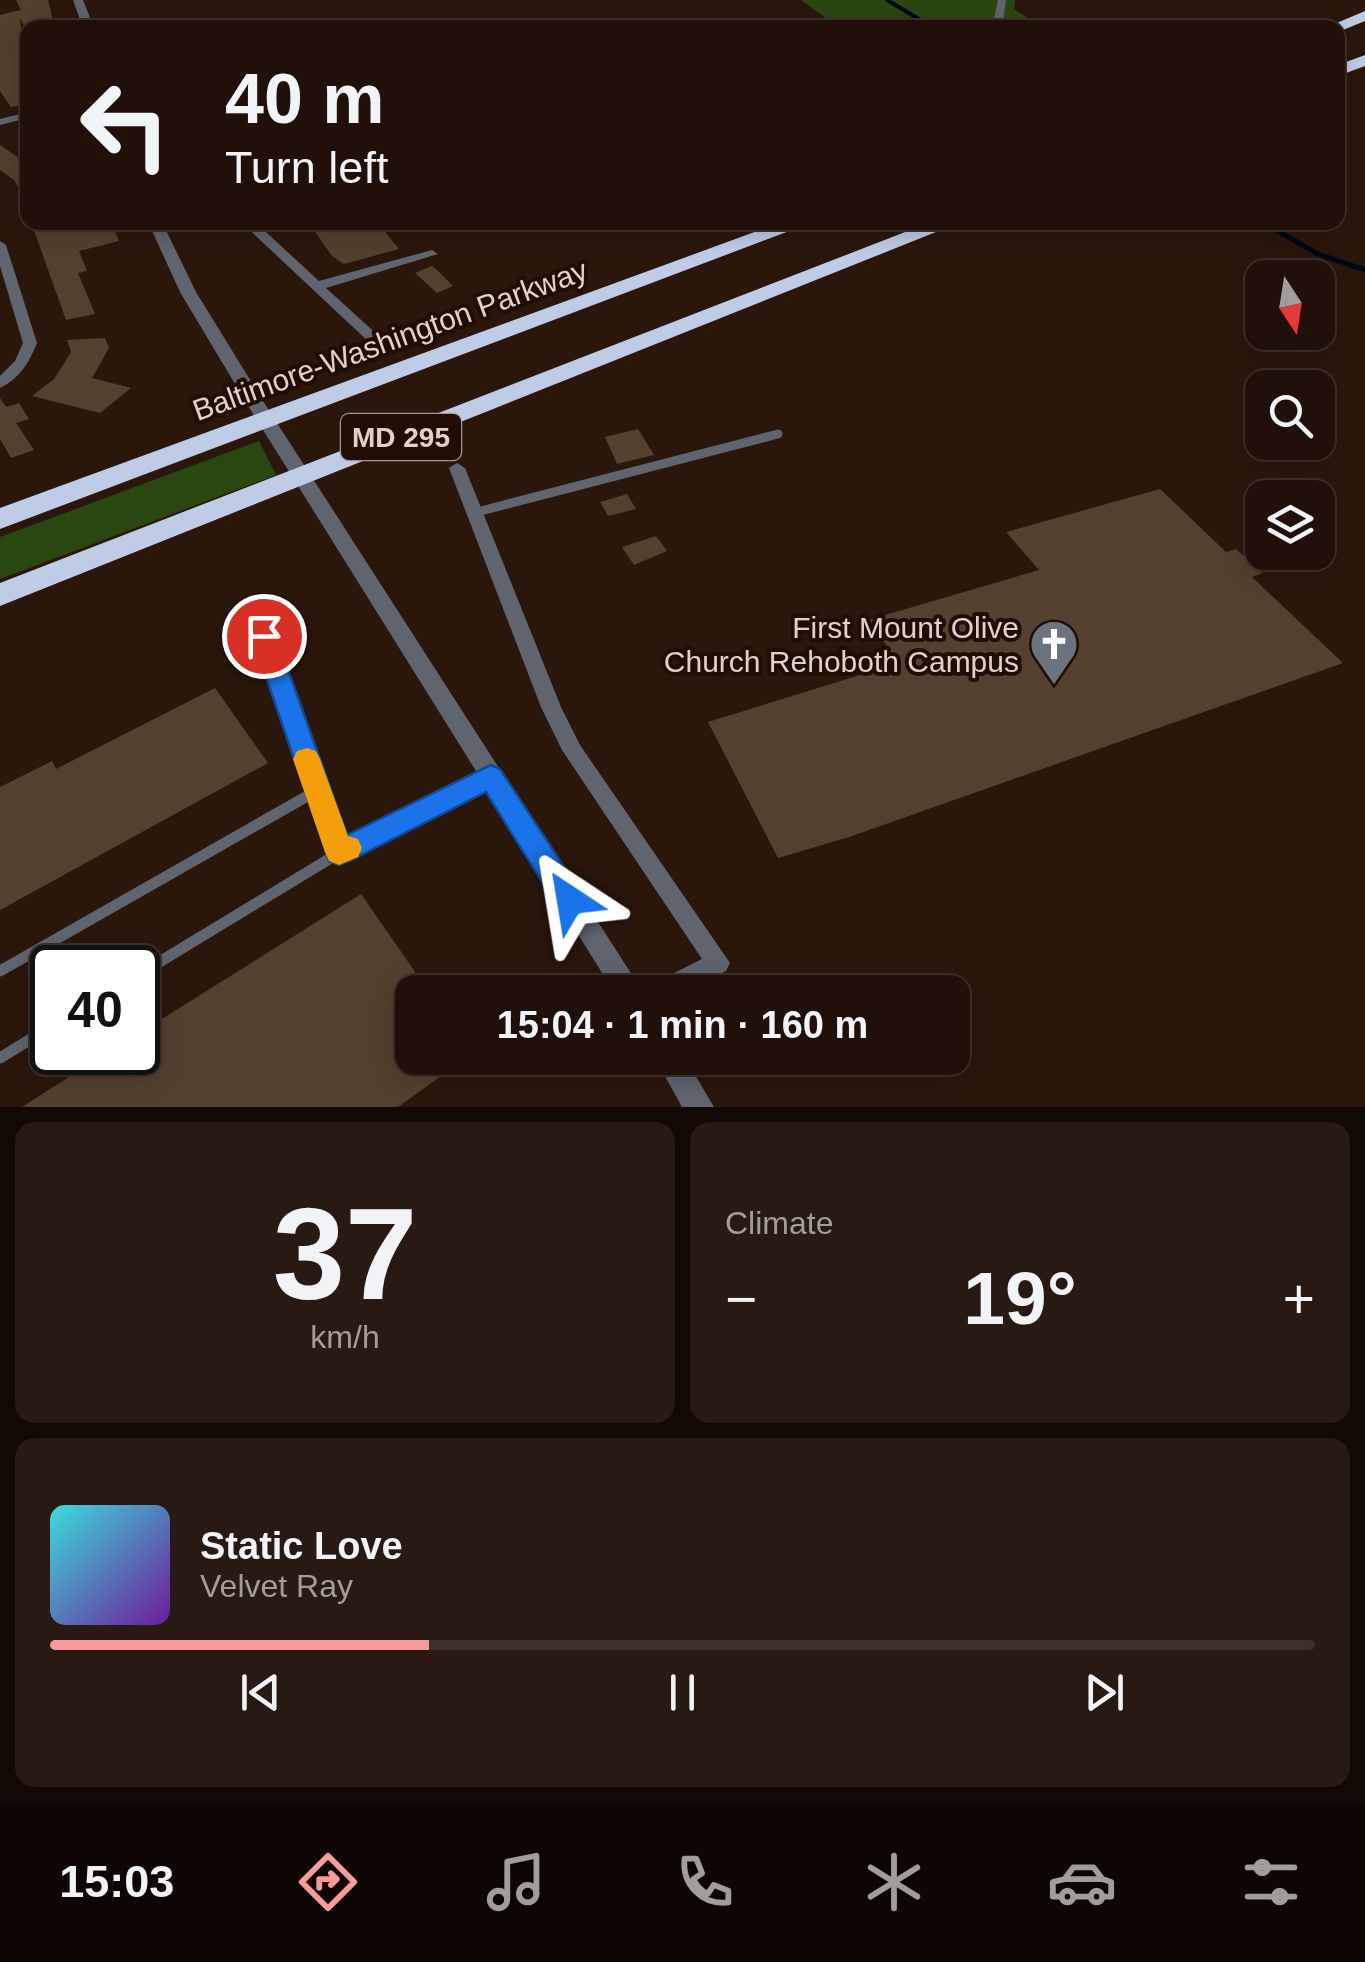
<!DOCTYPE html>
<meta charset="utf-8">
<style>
:root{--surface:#201009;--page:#281912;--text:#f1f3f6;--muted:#a29d9c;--line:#3d302a;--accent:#f59b99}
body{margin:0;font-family:Helvetica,sans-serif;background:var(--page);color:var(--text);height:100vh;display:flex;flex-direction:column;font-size:38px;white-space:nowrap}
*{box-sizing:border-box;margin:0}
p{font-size:32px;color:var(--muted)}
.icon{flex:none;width:55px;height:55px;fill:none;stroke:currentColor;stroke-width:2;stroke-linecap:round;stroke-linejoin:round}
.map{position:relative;height:1107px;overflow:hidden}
.details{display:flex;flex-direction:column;gap:15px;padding:15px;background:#120905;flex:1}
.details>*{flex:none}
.banner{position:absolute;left:20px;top:20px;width:1325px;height:210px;border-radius:20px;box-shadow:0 5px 25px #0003,0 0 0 2px var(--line);background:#201009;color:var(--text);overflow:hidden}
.needle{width:65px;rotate:168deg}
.tools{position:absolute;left:1245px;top:260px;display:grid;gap:20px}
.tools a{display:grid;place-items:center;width:90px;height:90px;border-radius:20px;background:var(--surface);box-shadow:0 5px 25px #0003,0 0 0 2px var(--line);font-size:50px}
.speed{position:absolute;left:30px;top:945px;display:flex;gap:20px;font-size:50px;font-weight:700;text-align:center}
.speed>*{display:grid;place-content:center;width:130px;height:130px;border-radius:50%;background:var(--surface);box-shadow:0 5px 25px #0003,0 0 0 2px var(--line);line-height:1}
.speed .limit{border:5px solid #111;border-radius:15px;background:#fff;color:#111}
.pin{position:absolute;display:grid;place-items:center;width:85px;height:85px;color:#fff;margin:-42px;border:5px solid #fff;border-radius:50%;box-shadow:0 2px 10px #0007}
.me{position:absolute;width:110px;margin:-55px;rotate:327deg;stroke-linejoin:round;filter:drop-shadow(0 0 8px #0008)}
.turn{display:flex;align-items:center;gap:35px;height:210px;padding:0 40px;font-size:45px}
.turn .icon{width:130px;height:130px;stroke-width:2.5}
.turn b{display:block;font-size:70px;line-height:85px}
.big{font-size:75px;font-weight:800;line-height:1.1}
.details .widget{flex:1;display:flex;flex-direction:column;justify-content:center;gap:15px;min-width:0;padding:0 35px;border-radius:20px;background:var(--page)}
.details .dial{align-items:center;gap:0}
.dial b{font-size:130px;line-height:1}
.song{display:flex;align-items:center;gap:30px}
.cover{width:120px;height:120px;border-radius:15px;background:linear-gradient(135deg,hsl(180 70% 55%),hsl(280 70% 35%))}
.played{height:10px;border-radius:5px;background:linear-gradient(90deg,var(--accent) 30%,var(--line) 30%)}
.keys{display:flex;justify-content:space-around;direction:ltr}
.heat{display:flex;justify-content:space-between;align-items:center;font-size:55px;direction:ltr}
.details .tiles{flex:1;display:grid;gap:15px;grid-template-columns:1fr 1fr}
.widget:last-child{grid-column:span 2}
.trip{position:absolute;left:395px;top:975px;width:575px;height:100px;border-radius:20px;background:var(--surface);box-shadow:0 5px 25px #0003,0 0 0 2px var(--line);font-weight:800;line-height:100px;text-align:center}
.tabs{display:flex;height:160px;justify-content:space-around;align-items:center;background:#0d0604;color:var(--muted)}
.tabs .icon{width:70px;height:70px}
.tabs .active{color:var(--accent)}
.tabs b{font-size:45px;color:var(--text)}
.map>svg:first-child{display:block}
.green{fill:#2a4712}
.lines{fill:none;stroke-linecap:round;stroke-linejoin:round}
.stream-far1{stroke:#000715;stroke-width:4}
.stream{stroke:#000715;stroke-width:5}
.building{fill:#54402f}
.service-far1{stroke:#60646f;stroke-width:9}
.service{stroke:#60646f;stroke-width:11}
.minor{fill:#60646f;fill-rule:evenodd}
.tertiary{fill:#60646f;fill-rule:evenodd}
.motorway{fill:#c0cce6;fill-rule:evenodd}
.route{fill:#1a73e8;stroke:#114b97;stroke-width:2.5}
.slow{fill:#f59e0b}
.labels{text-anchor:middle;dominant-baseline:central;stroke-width:8;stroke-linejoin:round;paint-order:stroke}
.shield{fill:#210d05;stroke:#a79690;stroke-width:2.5}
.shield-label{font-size:28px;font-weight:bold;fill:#e1d1cb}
.street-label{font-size:30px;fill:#e1d1cb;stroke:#210d05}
.poi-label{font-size:30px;fill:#e1d1cb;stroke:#210d05;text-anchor:end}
</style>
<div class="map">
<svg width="1365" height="1107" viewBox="0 0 1365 1107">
<rect width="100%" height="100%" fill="#2b160c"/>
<!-- green -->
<g class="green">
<polygon points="801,0 1015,0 1014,9 1041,27 838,27"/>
<polygon points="259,441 276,475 0,579 0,537"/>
</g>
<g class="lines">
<!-- stream-far1 -->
<polyline class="stream-far1" points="887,0 934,28"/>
<!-- stream -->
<polyline class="stream" points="1262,222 1318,254 1365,270"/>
</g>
<!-- building -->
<g class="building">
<polygon points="16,0 48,0 55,28 25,28 20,18 28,104 11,107 0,91 0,15 21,10"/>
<polygon points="0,145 28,164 28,204 14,180 0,170"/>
<polygon points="31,222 103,222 104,228 113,226 119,241 79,251 87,271 78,273 95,314 66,320"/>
<polygon points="308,222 377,222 399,249 344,264 332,256"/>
<polygon points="432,266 437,270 453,286 437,293 415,273"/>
<polygon points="105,338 109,348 92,378 131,388 100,413 32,396 54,379 63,365 71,352 67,340"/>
<polygon points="0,398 6,407 19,403 29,419 16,423 34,450 11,458 0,439"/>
<polygon points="638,429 654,455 617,464 605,437"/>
<polygon points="1160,489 1226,552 1236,549 1263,573 1252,577 1343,663 849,837 778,858 708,722 899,663 868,620 1039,570 1006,532"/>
<polygon points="627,494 636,509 608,516 600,502"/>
<polygon points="656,536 667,551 634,565 622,547"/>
<polygon points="215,688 268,763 0,910 0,787 52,761 56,769"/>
<polygon points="361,894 429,992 412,992 412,1058 466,1058 398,1107 22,1107 108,1052 138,1052 138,1034"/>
</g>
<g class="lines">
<!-- service-far1 -->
<g class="service-far1">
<polyline points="477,512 778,434"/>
<polyline points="264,636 290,712"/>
</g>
<!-- service -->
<g class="service">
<polyline points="289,709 339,853"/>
<polyline points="0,971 318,790"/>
<polyline points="138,975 339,853 491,776"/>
<polyline points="0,1058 52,1026"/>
</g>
<!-- minor -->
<g class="minor">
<polygon points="998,0 1006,0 1002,28 992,28"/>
<polygon points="28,112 28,118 0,125 0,119"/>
<polygon points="241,222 255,222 319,281 432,250 438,254 326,288 381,338 383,341 376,345 371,344"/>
<path d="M0 241 6 245 37 343C29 363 19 379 0 388V376L15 361 23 343 0 266Z"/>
<polygon points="457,463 465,468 561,707 580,745 730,963 726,971 684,992 649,992 652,984 702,959 562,750 541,707 449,468"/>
</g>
<!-- tertiary -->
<g class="tertiary">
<polygon points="73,0 83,0 94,28 83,28"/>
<polygon points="148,222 162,222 196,292 268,409 643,992 614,992 250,409 180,292"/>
<polygon points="655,1058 685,1058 714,1107 682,1107"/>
</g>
<!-- motorway -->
<g class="motorway">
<polygon points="1365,11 1365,21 1338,32 1338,28 1325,28"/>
<polygon points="1365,55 1365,66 1338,76 1338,65"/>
<polygon points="782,222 813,222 0,529 0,508"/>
<polygon points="931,222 961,222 0,606 0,583"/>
</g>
</g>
<!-- route -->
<polygon class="route" points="264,627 276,636 347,835 491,765 500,769 580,891 584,900 580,909 570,913 559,909 486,792 349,861 339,865 329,861 252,636"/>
<!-- slow -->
<polygon class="slow" points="307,748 316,751 320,759 348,836 358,839 362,848 358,857 339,865 329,861 325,852 293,759 297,751"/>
<!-- icons -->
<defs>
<g id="church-pin" transform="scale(2.5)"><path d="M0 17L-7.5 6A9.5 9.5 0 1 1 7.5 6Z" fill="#6b7280" stroke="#210d05"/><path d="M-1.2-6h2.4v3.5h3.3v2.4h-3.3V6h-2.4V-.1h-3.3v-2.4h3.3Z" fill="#fff"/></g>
</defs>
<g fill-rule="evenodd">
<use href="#church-pin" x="1054" y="644"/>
</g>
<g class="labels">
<!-- shield labels -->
<rect class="shield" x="341" y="414" width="120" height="46" rx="8"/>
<g class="shield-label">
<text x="401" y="437">MD 295</text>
</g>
<!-- street labels -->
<g class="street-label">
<text transform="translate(390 340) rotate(-20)">Baltimore-Washington Parkway</text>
</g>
<!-- poi labels -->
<g class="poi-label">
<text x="1019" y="627">First Mount Olive<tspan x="1019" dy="34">Church Rehoboth Campus</tspan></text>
</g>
</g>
</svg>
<div class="tools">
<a><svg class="needle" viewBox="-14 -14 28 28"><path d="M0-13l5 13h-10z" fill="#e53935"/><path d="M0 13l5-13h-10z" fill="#a29d9c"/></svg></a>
<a><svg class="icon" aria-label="search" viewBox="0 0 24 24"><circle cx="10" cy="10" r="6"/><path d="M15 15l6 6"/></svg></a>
<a><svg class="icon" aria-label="layers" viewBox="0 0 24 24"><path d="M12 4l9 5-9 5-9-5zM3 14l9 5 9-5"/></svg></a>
</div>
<div class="speed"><div class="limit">40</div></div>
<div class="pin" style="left:264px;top:636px;background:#d93025"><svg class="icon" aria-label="arrive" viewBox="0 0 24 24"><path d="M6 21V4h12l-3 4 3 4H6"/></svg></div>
<svg class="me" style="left:570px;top:900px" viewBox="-20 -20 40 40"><path d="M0-17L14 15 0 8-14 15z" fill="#1a73e8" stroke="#fff" stroke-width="4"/></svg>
<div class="trip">15:04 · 1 min · 160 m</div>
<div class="banner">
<div class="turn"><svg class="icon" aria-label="left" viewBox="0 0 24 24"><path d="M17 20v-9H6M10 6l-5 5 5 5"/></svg><div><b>40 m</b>Turn left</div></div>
</div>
</div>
<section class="details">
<div class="tiles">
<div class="widget dial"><b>37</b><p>km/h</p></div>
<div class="widget"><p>Climate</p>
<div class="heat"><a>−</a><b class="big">19°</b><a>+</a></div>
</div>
<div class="widget">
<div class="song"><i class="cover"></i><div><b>Static Love</b><p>Velvet Ray</p></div></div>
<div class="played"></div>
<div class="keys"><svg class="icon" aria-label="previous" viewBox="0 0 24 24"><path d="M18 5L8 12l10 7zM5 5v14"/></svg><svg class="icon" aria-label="pause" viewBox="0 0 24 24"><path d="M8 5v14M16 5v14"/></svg><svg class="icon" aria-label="next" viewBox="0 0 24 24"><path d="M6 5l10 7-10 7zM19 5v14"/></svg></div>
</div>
</div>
</section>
<nav class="tabs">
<b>15:03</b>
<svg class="icon active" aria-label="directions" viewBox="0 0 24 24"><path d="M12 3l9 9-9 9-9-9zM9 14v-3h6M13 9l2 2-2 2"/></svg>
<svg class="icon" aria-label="music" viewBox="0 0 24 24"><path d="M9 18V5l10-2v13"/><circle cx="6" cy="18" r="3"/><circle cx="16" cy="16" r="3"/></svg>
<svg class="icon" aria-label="phone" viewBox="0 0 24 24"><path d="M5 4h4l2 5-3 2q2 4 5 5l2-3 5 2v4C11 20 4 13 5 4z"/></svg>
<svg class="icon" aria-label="climate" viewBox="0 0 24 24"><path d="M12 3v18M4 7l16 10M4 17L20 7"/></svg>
<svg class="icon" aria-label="car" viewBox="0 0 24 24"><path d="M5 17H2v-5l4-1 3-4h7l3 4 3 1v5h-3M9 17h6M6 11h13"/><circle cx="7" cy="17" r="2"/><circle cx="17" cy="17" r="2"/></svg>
<svg class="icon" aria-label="filters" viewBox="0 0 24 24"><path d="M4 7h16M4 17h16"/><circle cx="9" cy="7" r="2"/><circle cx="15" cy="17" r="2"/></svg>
</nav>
